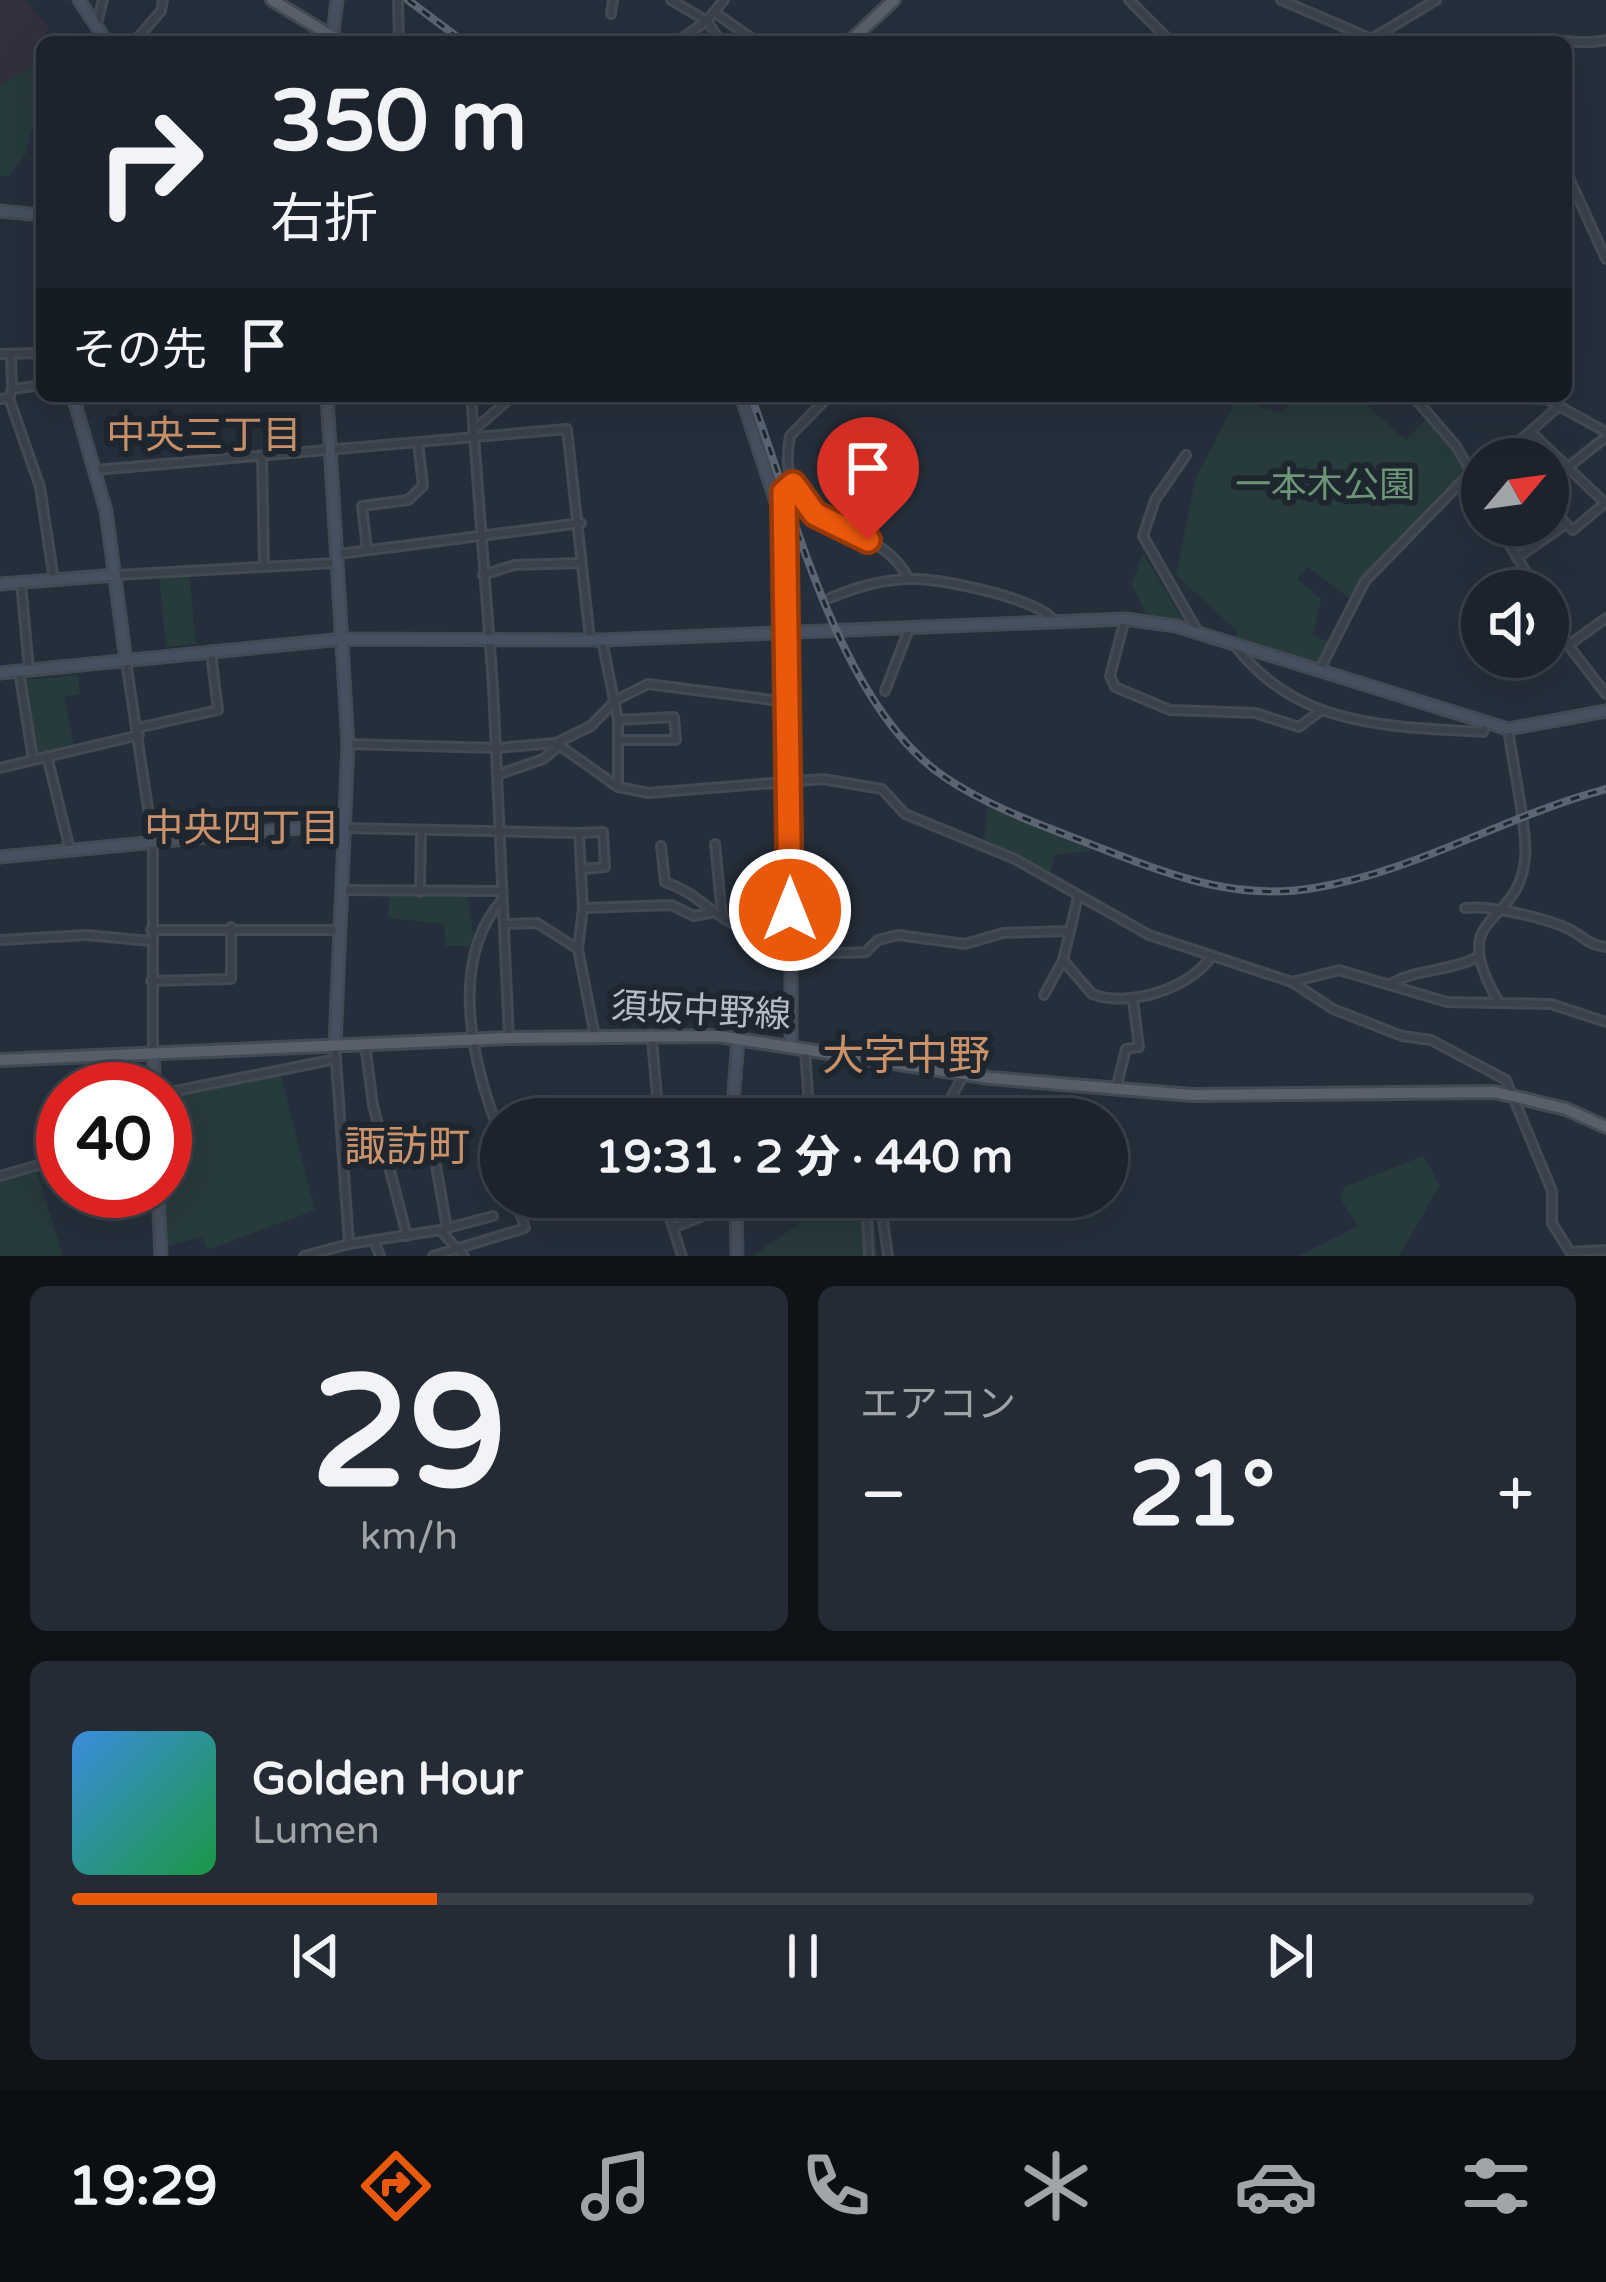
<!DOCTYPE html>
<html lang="ja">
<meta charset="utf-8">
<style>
:root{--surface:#1c232c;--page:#252b34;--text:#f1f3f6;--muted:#a0a4a9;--line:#3a4048;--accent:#ea580c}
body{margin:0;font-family:"Varela Round","Noto Sans JP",sans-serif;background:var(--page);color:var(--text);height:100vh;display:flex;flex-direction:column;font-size:45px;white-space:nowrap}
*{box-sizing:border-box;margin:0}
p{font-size:39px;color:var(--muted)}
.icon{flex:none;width:66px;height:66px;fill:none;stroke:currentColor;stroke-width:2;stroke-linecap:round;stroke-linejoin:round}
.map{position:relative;height:1256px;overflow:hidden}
.details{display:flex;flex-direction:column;gap:30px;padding:30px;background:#0f1318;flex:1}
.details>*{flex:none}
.guide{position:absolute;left:36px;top:36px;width:1536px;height:366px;border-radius:18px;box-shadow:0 12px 48px #0002,0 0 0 3px var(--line);background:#1c232c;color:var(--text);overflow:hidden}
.needle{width:78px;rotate:61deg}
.controls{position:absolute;left:1461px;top:438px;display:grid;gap:24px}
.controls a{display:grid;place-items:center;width:108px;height:108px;border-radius:50%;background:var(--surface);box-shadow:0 12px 48px #0002,0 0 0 3px var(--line);font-size:60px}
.speed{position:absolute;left:36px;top:1062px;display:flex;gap:24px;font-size:60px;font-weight:700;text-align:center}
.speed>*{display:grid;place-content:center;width:156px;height:156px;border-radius:50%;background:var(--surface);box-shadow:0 12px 48px #0002,0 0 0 3px var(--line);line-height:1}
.speed .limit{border:18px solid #d22;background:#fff;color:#111}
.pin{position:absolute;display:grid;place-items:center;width:102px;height:102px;color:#fff;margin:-123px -51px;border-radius:50% 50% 50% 0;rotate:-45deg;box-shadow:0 0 12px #0007}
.pin .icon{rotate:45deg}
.me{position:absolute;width:132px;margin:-66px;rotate:0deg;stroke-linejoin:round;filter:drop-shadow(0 0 9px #0008)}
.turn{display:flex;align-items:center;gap:42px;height:252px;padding:0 36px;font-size:54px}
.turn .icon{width:156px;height:156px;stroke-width:2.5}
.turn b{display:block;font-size:84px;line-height:102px}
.then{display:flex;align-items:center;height:114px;padding:0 36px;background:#0003;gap:24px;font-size:45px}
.big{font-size:90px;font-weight:800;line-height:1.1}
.details .widget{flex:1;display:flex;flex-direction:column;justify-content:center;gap:18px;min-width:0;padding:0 42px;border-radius:18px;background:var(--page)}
.details .dial{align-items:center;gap:0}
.dial b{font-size:156px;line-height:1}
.song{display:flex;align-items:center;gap:36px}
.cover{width:144px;height:144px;border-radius:18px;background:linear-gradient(135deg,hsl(210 70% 55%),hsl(140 70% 35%))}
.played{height:12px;border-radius:6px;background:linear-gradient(90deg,var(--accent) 25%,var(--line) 25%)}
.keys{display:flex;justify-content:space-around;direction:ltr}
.heat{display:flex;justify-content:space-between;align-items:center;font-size:66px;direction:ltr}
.details .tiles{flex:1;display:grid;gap:30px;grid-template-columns:1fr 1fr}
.widget:last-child{grid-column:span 2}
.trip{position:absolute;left:480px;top:1098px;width:648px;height:120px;border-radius:60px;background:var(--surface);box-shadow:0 12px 48px #0002,0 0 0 3px var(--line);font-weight:800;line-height:120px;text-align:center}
.dock{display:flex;height:192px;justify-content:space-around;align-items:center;background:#0b0e12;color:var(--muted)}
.dock .icon{width:84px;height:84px}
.dock .current{color:var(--accent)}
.dock b{font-size:54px;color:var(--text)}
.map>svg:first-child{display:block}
.medical{fill:#32303d}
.green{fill:#273a3c}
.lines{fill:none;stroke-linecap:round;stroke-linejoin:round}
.street-casing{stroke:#424a54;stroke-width:12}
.secondary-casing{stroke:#424a54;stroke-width:15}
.primary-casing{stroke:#424a54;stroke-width:16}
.street{stroke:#39414b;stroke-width:6}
.secondary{stroke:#47505e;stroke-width:9}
.primary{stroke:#57606b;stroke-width:10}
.rail-casing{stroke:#5b6572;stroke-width:8}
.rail{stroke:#1e2630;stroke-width:3;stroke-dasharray:9;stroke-linecap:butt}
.route-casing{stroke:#983908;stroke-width:30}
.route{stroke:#ea580c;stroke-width:21}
.labels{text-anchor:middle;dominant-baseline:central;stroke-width:12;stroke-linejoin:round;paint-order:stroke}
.park-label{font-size:36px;fill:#6d9676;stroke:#1e2630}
.street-label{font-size:36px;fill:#b4bcc7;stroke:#1e2630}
.neighbourhood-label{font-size:39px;fill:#cc936a;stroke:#1e2630}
.quarter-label{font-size:42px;fill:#cc936a;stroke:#1e2630}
</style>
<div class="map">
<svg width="1606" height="1256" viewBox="0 0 1606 1256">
<rect width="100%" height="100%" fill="#252f3b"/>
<!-- medical -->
<polygon class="medical" points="0,0 26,0 50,30 44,34 48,42 42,42 42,60 0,85"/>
<!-- green -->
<g class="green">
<polygon points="42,60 42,132 31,130 26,154 8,177 0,176 0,85"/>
<polygon points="1238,396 1263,396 1258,407 1281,413 1295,396 1356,396 1406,440 1430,416 1470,473 1373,571 1354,602 1308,567 1297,579 1321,599 1313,635 1333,644 1320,669 1234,644 1237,631 1176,575 1196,478"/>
<polygon points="1143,553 1184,622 1146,614 1132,584"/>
<polygon points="189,572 196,644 166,647 159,575"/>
<polygon points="78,675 80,694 64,697 74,747 38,755 24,680"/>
<polygon points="988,807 1091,849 1091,851 1054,855 1051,872 984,844"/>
<polygon points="389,892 467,894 475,946 445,946 444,924 388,918"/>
<polygon points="279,1068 315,1210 207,1250 202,1237 161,1248 165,1093"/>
<polygon points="1423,1156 1440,1185 1399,1256 1298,1256 1358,1226 1340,1198 1344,1187"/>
<polygon points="37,1172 63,1256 0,1256 0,1182"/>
<polygon points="824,1197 871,1197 878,1256 752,1256 805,1220"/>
</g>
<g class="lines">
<!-- street casing -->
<g class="street-casing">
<g id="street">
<polyline points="398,0 399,42"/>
<polyline points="671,0 707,21 714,12 757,42"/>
<polyline points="1129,0 1171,42"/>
<polyline points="1281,0 1379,42"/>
<polyline points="714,12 724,0"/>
<polyline points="611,14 613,0"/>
<polyline points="97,23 103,0"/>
<polyline points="1373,38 1436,0"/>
<polyline points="134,42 161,11 163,0"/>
<polyline points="676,42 707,21 721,42"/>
<path d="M1515 42C1546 34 1575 47 1606 40"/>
<polyline points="1566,171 1606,259"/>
<polyline points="0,354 42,353"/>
<polyline points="11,354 12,389"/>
<polyline points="471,396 493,686 509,1038"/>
<path d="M829 396 790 436C771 535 877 514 909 579"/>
<polyline points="1413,396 1456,446 1482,490"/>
<polyline points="1541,396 1606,432"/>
<polyline points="9,398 40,487 54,580"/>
<polyline points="0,399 9,398 12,389 42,385"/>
<polyline points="475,429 513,396"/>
<polyline points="262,455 264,565"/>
<polyline points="1186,455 1155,500 1143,536 1198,632"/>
<polyline points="1499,459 1558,407"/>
<polyline points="1538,459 1549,450"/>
<polyline points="95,470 567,429 590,639"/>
<polyline points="1548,483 1606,437"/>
<polyline points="1548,501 1566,524"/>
<polyline points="780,511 784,492 793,484"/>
<polyline points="1497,525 1527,573 1532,591"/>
<polyline points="367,549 362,506 408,500 423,486 418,442"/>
<polyline points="339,554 581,523"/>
<polyline points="1517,558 1566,524 1573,530 1605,503 1531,432"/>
<polyline points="116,575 336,563"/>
<polyline points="483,575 514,565 581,563"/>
<polyline points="21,583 29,669"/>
<path d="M830 598C856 587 883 579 912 579 940 578 1041 599 1054 621"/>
<polyline points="1125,619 1110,676 1115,687 1170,710 1255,713 1299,727 1319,712"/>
<polyline points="1548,619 1606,694"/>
<polyline points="602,640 618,720 618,787"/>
<polyline points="1570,644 1606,618"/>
<path d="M1236 647C1299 728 1388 726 1483 732L1486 724"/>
<polyline points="126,661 153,842 153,1052"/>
<polyline points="1320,669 1365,581 1470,473"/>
<polyline points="19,671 33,759"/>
<polyline points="885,691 909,629"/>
<polyline points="618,720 674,717 676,740 620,740"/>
<polyline points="137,728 218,710 211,653"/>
<polyline points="556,743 591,726 616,700 648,684 788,702"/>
<polyline points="348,744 497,748 556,743 618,787 648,793 823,779 882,789 905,814 1015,859 1149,935 1292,982 1333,1009 1402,1036 1431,1040 1506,1080 1552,1191 1552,1223 1570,1252 1606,1250"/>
<polyline points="47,756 70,850"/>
<polyline points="0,768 139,735"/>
<polyline points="497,775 543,759 558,747"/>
<polyline points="345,828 579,833 583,908 578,949"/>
<polyline points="579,833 603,832 605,867 583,869"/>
<polyline points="715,844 722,916"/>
<path d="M661 846 665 882C686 889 696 898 713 911 758 944 811 957 866 952L878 940 898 935 965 944 1003 933 1070 931"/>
<polyline points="344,890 502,891"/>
<polyline points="420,892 421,830"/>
<polyline points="583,908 671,905 694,916 715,912"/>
<path d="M1465 908C1490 905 1547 918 1571 930 1585 938 1589 945 1606 947"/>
<polyline points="504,924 537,923 578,949 595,1036"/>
<polyline points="151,930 337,930"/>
<polyline points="0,940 86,935 151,941"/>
<path d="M1063 960 1092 994C1128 1008 1189 989 1211 957"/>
<polyline points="151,981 231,979 231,927"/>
<polyline points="1292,982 1339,970 1447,1002 1551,1004 1606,1022"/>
<path d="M1390 984C1419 968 1447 972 1476 958"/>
<polyline points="1044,995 1063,960 1078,897"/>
<path d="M1497 999C1446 910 1518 929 1525 859 1528 834 1512 759 1508 729"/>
<polyline points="652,1039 659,1119"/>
<polyline points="365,1044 373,1105 407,1236"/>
<polyline points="335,1046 349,1244 440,1230 464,1256"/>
<polyline points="805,1051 810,1119"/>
<polyline points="1116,1089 1126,1049 1139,1047 1133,1000"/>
<polyline points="165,1093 336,1059"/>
<polyline points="939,1119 963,1076"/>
<path d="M501 1137C473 1066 447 962 502 900"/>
<polyline points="386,1145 431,1137 447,1228"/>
<polyline points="0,1176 63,1158"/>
<polyline points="663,1197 682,1256"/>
<polyline points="866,1197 869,1256"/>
<polyline points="880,1197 888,1256"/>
<polyline points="673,1228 736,1203 798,1197"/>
<polyline points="444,1229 493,1216"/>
<polyline points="374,1240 380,1256"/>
<polyline points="304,1256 349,1244"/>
<polyline points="433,1256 525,1228 515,1197"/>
</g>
</g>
<!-- secondary casing -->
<g class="secondary-casing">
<g id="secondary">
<polyline points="79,0 107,42"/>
<polyline points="332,42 337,0"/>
<polyline points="0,211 42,215"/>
<polyline points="73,396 106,511 126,661"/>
<polyline points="327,396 348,744 335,1045"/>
<polyline points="741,396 781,517 791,784 791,1043"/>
<polyline points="0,584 116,575"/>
<polyline points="0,673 343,639 602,640 1125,619 1176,626 1508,729 1606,711"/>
<polyline points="0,857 341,824"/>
<polyline points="153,1052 155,1089"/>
<polyline points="732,1119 738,1038"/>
<polyline points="158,1191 161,1256"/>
<polyline points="736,1197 737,1256"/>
</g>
</g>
<!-- primary casing -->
<g class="primary-casing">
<g id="primary">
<polyline points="272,0 341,42"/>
<polyline points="849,42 894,0"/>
<polyline points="0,1060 509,1038 718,1036 990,1078 1192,1095 1495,1092 1566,1109 1606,1127"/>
</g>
</g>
<!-- street -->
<use href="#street" class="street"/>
<!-- secondary -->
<use href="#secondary" class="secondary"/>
<!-- primary -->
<use href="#primary" class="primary"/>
<!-- rail casing -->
<g class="rail-casing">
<g id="rail">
<polyline points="408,0 464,42"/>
<path d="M751 396C795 513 839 707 946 778 994 810 1050 828 1103 849 1171 876 1239 901 1314 888 1415 872 1507 815 1606 789"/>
</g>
</g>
<!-- rail -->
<use href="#rail" class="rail"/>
</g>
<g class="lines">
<!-- route casing -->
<g class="route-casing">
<polyline id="route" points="790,910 784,492 793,484 815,514 868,540"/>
</g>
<!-- route -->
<use href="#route" class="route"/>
</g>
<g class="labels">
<!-- park labels -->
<g class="park-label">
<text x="1325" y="485">一本木公園</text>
</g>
<!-- street labels -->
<g class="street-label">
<text transform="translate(701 1011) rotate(3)">須坂中野線</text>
</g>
<!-- neighbourhood labels -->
<g class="neighbourhood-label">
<text x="204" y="435">中央三丁目</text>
<text x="242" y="828">中央四丁目</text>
</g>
<!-- quarter labels -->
<g class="quarter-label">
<text x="906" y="1056">大字中野</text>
<text x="407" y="1147">諏訪町</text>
</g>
</g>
</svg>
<div class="controls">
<a><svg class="needle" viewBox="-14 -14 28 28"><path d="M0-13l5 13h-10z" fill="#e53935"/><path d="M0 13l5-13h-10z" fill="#a0a4a9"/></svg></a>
<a><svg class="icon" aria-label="sound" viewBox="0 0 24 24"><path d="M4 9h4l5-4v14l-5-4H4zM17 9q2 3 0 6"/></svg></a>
</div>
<div class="speed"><div class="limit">40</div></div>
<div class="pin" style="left:868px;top:540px;background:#d93025"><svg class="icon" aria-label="arrive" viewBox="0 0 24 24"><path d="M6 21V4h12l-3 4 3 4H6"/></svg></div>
<svg class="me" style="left:790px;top:910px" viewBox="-20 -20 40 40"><circle r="17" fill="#ea580c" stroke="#fff" stroke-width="3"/><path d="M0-11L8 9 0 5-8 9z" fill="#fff"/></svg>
<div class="trip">19:31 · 2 分 · 440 m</div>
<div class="guide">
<div class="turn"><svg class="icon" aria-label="right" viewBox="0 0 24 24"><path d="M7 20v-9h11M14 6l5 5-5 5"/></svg><div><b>350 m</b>右折</div></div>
<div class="then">その先<svg class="icon" aria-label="arrive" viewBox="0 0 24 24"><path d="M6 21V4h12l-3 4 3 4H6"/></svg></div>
</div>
</div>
<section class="details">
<div class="tiles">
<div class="widget dial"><b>29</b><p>km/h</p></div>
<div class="widget"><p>エアコン</p>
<div class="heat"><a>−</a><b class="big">21°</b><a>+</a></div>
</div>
<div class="widget">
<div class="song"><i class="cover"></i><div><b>Golden Hour</b><p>Lumen</p></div></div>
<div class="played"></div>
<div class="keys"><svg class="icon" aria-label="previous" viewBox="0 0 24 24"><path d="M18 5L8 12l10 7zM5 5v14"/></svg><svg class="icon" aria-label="pause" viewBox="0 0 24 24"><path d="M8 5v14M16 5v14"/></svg><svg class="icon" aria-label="next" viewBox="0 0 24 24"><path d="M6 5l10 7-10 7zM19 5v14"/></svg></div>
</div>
</div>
</section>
<nav class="dock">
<b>19:29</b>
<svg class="icon current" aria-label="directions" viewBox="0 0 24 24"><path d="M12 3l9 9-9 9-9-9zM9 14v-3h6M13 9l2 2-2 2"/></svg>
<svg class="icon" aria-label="music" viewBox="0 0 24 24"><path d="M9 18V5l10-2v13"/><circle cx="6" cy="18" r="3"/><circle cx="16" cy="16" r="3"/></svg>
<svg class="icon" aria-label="phone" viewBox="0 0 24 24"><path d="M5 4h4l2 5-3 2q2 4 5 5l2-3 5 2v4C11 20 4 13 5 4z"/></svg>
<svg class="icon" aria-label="climate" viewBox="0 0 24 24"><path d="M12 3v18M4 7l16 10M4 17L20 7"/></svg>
<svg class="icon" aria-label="car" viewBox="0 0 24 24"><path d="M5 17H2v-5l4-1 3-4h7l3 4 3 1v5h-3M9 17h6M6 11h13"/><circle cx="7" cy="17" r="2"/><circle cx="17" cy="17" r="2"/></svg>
<svg class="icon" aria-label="filters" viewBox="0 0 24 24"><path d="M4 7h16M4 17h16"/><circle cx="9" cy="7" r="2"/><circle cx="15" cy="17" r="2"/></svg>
</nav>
